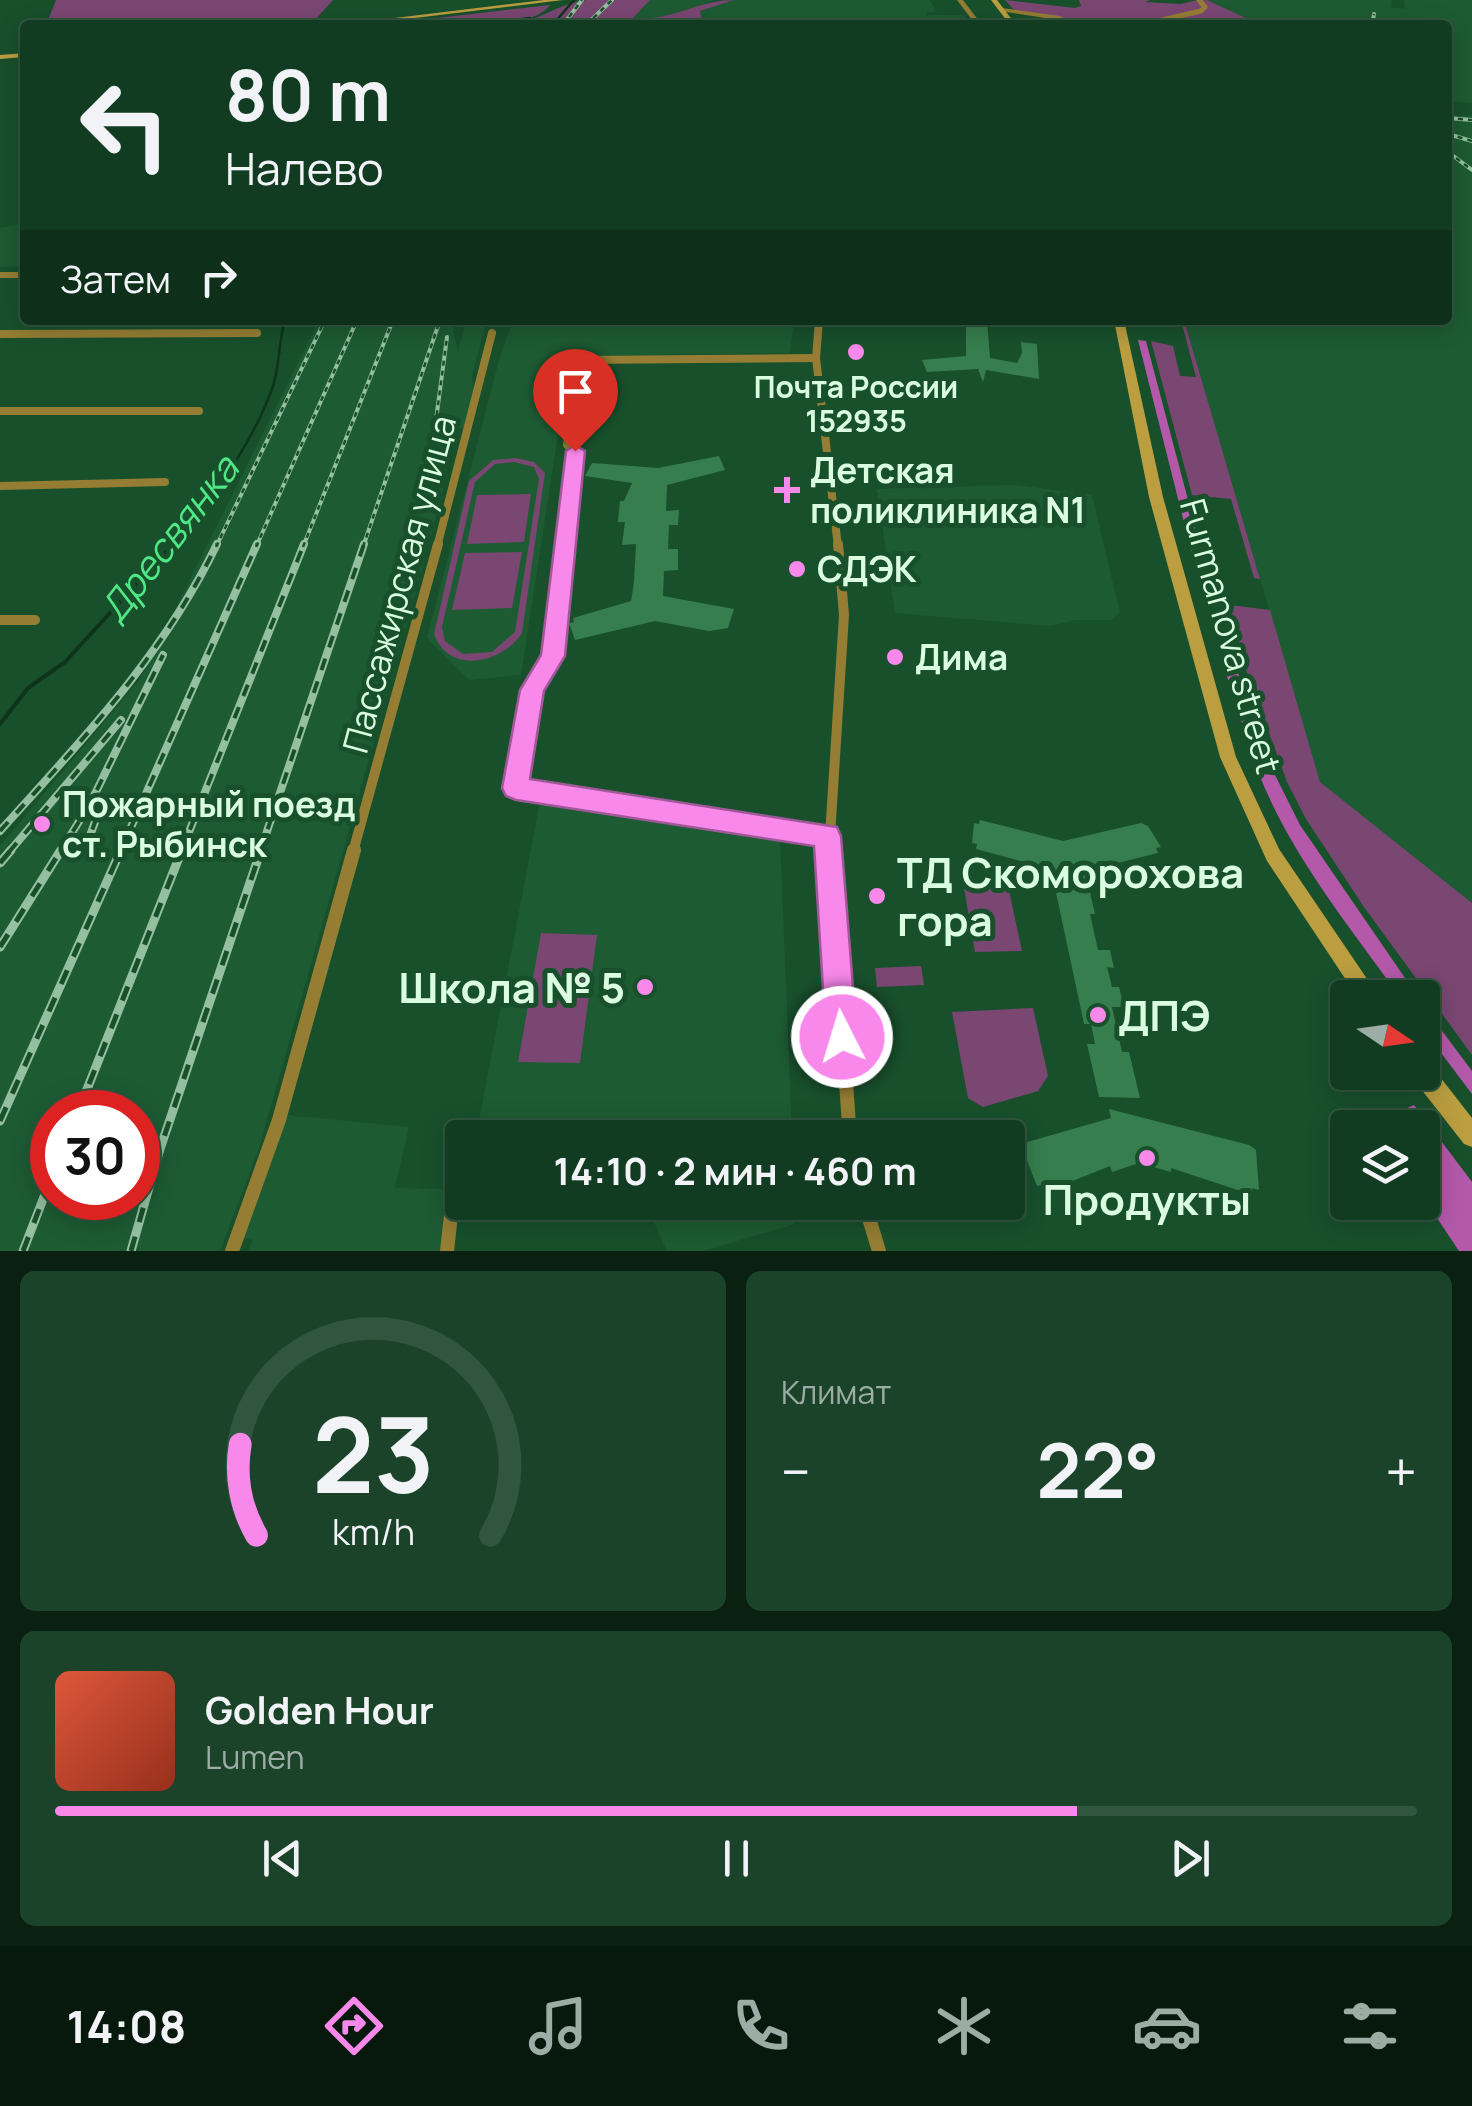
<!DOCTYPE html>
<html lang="ru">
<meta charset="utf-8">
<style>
:root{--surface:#123c21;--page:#1b432a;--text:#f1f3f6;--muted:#9cada5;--line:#31563f;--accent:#f888ea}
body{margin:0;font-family:Manrope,sans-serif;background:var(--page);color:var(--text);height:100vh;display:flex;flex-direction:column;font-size:38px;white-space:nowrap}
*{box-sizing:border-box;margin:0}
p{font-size:32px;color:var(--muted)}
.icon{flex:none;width:55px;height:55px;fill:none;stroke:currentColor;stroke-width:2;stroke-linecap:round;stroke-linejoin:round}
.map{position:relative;height:1251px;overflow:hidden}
.sheet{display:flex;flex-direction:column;gap:20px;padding:20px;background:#0a2112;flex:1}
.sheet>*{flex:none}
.hud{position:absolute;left:20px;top:20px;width:1432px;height:305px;border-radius:10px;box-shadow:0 5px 25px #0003,0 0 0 2px var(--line);background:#123c21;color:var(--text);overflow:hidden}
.needle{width:65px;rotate:103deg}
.controls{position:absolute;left:1330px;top:980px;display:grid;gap:20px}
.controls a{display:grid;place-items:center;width:110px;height:110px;border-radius:10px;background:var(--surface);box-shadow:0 5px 25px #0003,0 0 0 2px var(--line);font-size:50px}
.speed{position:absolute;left:30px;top:1090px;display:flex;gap:20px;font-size:50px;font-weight:700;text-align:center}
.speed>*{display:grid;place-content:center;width:130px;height:130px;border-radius:50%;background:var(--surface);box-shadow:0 5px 25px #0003,0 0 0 2px var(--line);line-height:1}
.speed .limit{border:15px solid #d22;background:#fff;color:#111}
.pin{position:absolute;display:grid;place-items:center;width:85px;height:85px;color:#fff;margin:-102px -42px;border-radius:50% 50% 50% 0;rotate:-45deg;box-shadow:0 0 10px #0007}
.pin .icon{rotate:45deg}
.me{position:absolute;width:110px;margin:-55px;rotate:355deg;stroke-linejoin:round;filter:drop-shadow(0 0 8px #0008)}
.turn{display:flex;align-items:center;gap:35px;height:210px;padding:0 40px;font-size:45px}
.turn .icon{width:130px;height:130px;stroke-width:2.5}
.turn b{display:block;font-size:70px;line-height:85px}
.then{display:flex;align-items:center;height:95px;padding:0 40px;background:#0003;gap:20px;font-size:38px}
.big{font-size:75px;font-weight:700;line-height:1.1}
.sheet .tile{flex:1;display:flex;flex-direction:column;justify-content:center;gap:15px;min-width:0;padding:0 35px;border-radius:15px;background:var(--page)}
.sheet .dial{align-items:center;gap:0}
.dial svg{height:260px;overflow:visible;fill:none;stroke:var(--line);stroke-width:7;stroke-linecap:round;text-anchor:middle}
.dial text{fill:var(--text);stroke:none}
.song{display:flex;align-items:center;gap:30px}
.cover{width:120px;height:120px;border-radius:15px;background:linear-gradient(135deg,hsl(10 70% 55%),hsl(10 70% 35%))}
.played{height:10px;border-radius:5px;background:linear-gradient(90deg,var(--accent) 75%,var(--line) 75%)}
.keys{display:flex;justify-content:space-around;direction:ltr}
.heat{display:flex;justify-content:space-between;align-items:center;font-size:55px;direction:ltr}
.sheet .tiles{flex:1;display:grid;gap:20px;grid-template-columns:1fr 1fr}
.tile:last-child{grid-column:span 2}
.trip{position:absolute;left:445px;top:1120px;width:580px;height:100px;border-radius:10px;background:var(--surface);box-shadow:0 5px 25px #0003,0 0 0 2px var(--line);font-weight:700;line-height:100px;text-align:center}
.tab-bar{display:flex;height:160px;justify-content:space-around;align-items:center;background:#07180d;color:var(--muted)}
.tab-bar .icon{width:70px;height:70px}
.tab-bar .current{color:var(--accent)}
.tab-bar b{font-size:45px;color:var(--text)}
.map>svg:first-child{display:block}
.built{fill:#1d5b33;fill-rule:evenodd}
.green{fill:#7a4773;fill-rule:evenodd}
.forest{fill:#b459aa}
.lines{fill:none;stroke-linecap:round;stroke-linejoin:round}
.stream-far1{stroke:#0f341c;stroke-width:2.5}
.stream{stroke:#0f341c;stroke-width:4}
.building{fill:#367e4d}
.minor-far4{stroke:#957e34;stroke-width:5}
.minor-far3{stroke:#957e34;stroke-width:6}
.minor-far2{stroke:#957e34;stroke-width:8}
.minor-far1{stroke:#957e34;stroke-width:10}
.minor{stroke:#957e34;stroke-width:14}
.tertiary{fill:#957e34;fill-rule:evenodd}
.secondary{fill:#bb9e40;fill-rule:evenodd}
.rail-far2-casing{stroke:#94bfa0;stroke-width:4}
.rail-far1-casing{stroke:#94bfa0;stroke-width:8}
.rail-casing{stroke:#94bfa0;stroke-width:9}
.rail-far2{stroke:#18502c;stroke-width:2.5;stroke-dasharray:5;stroke-linecap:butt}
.rail-far1{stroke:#18502c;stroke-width:4;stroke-dasharray:12;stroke-linecap:butt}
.rail{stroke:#18502c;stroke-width:5;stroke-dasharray:15;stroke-linecap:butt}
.route{fill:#f888ea;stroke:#a15898;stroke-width:2.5}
.poi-dot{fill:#f888ea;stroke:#18502c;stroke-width:4}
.labels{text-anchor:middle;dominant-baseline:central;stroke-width:10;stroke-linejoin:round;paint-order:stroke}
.far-poi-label{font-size:30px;font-weight:bold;fill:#dafde1;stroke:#18502c}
.poi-label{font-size:35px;font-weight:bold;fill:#dafde1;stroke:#18502c;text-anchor:start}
.street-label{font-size:35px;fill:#dafde1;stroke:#18502c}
.water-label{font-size:38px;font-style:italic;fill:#50e787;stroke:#18502c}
.near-poi-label{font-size:42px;font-weight:bold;fill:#dafde1;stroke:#18502c;text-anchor:start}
</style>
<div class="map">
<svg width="1472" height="1251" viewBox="0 0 1472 1251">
<rect width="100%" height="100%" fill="#18502c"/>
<!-- built -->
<g class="built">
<polygon points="650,0 716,0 660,20 633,18"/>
<polygon points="734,0 930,0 937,12 927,12 927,15 964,15 971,25 714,25 701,17 700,11"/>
<polygon points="1207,0 1392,0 1391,7 1405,9 1404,0 1472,0 1472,103 1448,101 1448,25 1261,25"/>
<polygon points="1448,114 1472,116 1472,903 1320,782 1184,320 1448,320"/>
<polygon points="25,223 25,266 0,267 0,228"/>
<path d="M302 320H456L453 332 458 351 467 320H487L472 376 474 394 467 428 454 429 442 494 401 646 259 1148 220 1251H0V846L141 678 317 325 301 326ZM52 1112H138V1198H52Z"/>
<polygon points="513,320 794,320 790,353 570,356 521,675 469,680 427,638 499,360"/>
<polygon points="1016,485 1092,495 1120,613 1112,620 1076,620 1050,626 895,613 877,489"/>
<polygon points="540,802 780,837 792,1137 476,1136"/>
<polygon points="286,1115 409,1127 395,1188 459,1189 451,1251 248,1251 253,1240 243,1238"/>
<polygon points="645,1203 794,1203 795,1224 703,1251 667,1251"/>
</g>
<!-- green -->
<g class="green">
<polygon points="56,0 333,0 316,19 285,25 46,25"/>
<path d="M587 0H650L633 18C672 22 697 0 734 0L700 11 701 17 714 25 545 22 508 25C541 21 554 5 587 0Z"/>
<polygon points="1005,0 1075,8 1081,6 1079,0 1150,0 1145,2 1181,4 1197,0 1203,8 1177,19 1205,10 1201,0 1207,0 1261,25 1077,25 1062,17 1015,11"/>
<path d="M550 5C526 37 416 25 377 25Z"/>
<polygon points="1181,320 1184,320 1260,579 1254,578 1231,499 1192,495 1151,341 1173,346 1180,376 1196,377"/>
<path d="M516 458 534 462 545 473 522 633C502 664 449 675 434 634L469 481 493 460ZM514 462 534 467 539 479 515 632 492 652 463 654 445 641 442 627 475 482 495 464Z"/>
<polygon points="531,494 524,542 467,544 477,495"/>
<polygon points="522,552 512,608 452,610 465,553"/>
<polygon points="1222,604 1270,610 1320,782 1472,903 1472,1055 1364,907 1306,819 1287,782"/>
<polygon points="962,876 1008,886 1022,951 975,952"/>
<polygon points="541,933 597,935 580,1063 518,1062"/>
<polygon points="921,966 924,985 877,987 875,968"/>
<polygon points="1033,1008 1048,1076 1038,1091 983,1107 968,1098 952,1012"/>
</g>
<!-- forest -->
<g class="forest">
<polygon points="1138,340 1146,341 1210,583 1198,578"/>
<polygon points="1222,661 1234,662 1265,746 1249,745"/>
<path d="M1259 774 1275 775 1300 825 1418 997H1400C1349 926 1291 855 1259 774Z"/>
<polygon points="1422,1004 1472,1071 1472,1094 1423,1029"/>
<polygon points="1414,1105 1472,1182 1472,1251 1459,1251 1423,1197 1422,1128 1376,1127 1373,1123"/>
</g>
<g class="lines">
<!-- stream-far1 -->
<g class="stream-far1">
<polyline points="537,20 586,24"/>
<polyline points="555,22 574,0"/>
<polyline points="593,24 601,25"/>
<polyline points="473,25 530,18"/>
<path d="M171 547C210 501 251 447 272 389 280 367 278 343 285 320"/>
</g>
<!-- stream -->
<polyline class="stream" points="0,724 28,688 65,662 173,544"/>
</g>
<!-- building -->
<g class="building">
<polygon points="966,320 987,320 990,358 1017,363 1022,353 1021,342 1037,344 1039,379 986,370 983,382 978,369 927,372 922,360 966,356"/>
<polygon points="719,456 725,470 667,485 666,511 679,510 678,525 669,525 668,549 678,549 678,570 664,571 663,596 734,609 728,628 709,631 655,621 575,640 569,623 574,622 573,618 631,601 634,582 636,544 622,545 625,522 618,522 620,501 624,501 632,483 585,476 592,463 658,468"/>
<polygon points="980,820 1063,841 1141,823 1148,826 1161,847 1156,848 1158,853 1085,871 1095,914 1090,914 1098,950 1110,950 1114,968 1107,967 1112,987 1119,987 1124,1007 1112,1007 1122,1052 1129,1052 1140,1098 1099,1097 1087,1044 1095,1044 1091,1024 1084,1024 1051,869 976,849 977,844 972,843 974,823 979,824"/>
<polygon points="1109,1109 1249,1145 1256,1150 1259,1190 1252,1188 1253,1195 1171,1168 1171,1172 1139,1163 1112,1172 1110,1166 1045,1192 1042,1185 1037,1186 1022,1148 1026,1146 1024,1143 1111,1118"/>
</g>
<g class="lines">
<!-- minor-far4 -->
<polyline class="minor-far4" points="1140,25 1201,11 1205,7 1199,0"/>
<!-- minor-far3 -->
<polyline class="minor-far3" points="0,275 25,275"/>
<!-- minor-far2 -->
<g class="minor-far2">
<polyline points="819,320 816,358 838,547"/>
<polyline points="0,334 257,333"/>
<polyline points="0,411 199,411"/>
<polyline points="0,486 165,482"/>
<polyline points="437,547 492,333"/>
<polyline points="565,547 575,451 567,445 578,360 816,358"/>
</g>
<!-- minor-far1 -->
<g class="minor-far1">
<polyline points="565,544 553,656 532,690 516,788 828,835"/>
<polyline points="0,620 35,620"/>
<polyline points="353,852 438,544"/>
<polyline points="829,852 844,615 838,544"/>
</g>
<!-- minor -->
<g class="minor">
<polyline points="829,850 850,1138"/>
<polyline points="864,1202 879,1251"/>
<polyline points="232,1251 279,1120 354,850"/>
<polyline points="447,1251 454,1188"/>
</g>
<!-- tertiary -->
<g class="tertiary">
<polygon points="957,0 963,0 982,25 976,25"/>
<polygon points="1002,8 1060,16 1076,25 1069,25 1058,20 1000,11"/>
</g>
<!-- secondary -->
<g class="secondary">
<polygon points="544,0 563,0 357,25 337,25"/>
<polygon points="991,0 997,0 1016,25 1010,25"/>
<polygon points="25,53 25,57 0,59 0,55"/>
<polygon points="1114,320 1124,320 1163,497 1236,757 1279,849 1380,998 1358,998 1267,861 1220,757 1149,497"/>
<polygon points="1422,1062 1430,1064 1472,1118 1472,1147 1464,1144 1414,1080 1412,1072 1422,1072"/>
</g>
<!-- rail-far2 casing -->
<g class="rail-far2-casing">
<g id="rail-far2">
<polyline points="563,25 582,0"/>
<polyline points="586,25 612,0"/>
<polyline points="1372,25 1374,14"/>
<polyline points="1448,118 1472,120"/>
<polyline points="1448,134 1472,141"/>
<polyline points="1448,152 1472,170"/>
<polyline points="434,435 447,337"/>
<polyline points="216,547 325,320"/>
<polyline points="256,547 357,320"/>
<polyline points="303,547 393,320"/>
<polyline points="363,547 440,320"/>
</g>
</g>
<!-- rail-far1 casing -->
<g class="rail-far1-casing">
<g id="rail-far1">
<path d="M0 831C82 740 163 656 217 544"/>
<polyline points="9,852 121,720"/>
<polyline points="60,852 90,804 163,655"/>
<polyline points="84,852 102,803"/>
<polyline points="120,852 257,544"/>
<polyline points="181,852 304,544"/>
<polyline points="260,852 364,544"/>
</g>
</g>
<!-- rail casing -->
<g class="rail-casing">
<g id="rail">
<polyline points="0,863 11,850"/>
<polyline points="0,947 61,850"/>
<polyline points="78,1112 182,850"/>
<polyline points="0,1121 121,850"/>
<polyline points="23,1251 52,1176"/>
<polyline points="131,1251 159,1152 261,850"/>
</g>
</g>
<!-- rail-far2 -->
<use href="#rail-far2" class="rail-far2"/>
<!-- rail-far1 -->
<use href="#rail-far1" class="rail-far1"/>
<!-- rail -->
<use href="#rail" class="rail"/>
</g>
<!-- route -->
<polygon class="route" points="575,445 585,451 565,656 544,691 530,779 837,827 841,836 857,1037 853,1048 842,1053 830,1048 826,1037 814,846 516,800 506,796 502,788 520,690 541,655 566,451"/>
<!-- markers -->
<g class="poi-dot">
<circle cx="856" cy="352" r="10"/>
<path d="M782 475h10v10h10v10h-10v10h-10v-10h-10v-10h10z"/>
<circle cx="797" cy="569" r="10"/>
<circle cx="895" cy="657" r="10"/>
<circle cx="42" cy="824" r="10"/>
<circle cx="877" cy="896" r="10"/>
<circle cx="645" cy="987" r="10"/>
<circle cx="1098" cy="1015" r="10"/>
<circle cx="1147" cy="1158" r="10"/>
</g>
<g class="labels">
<!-- far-poi labels -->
<g class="far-poi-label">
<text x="856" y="386">Почта России<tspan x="856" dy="34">152935</tspan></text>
</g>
<!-- poi labels -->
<g class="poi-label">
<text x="810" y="470">Детская<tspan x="810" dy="40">поликлиника N1</tspan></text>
<text x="817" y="569">СДЭК</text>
<text x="915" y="657">Дима</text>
<text x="62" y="804">Пожарный поезд<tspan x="62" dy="40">ст. Рыбинск</tspan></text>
</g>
<!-- street labels -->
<g class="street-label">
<text transform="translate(399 584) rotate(-75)">Пассажирская улица</text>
<text transform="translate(1231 636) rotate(74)">Furmanova street</text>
</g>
<!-- water labels -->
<g class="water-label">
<text transform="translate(168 538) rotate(-52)">Дресвянка</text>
</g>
<!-- near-poi labels -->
<g class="near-poi-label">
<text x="897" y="872">ТД Скоморохова<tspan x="897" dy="48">гора</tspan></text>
<text x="625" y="987" text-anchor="end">Школа № 5</text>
<text x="1118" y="1015">ДПЭ</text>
<text x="1147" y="1199" text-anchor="middle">Продукты</text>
</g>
</g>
</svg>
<div class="controls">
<a><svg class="needle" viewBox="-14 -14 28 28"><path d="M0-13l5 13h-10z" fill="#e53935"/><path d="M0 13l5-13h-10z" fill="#9cada5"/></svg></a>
<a><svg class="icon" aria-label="layers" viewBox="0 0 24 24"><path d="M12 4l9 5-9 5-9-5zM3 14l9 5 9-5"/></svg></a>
</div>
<div class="speed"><div class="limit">30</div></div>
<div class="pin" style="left:575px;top:451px;background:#d93025"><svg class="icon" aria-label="arrive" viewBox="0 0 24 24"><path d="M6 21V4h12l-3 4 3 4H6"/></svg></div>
<svg class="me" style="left:842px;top:1037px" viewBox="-20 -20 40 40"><circle r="17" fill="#f888ea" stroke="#fff" stroke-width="3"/><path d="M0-11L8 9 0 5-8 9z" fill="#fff"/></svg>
<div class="trip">14:10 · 2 мин · 460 m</div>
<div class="hud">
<div class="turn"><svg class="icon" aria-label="left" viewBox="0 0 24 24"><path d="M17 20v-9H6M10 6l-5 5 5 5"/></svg><div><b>80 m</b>Налево</div></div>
<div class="then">Затем<svg class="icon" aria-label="right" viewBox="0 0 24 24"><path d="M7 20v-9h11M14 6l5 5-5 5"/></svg></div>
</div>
</div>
<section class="sheet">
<div class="tiles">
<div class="tile dial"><svg viewBox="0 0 100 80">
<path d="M14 69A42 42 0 1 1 86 69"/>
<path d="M14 69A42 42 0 0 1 9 41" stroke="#f888ea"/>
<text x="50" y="56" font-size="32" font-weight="700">23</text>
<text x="50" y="72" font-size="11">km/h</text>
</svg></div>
<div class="tile"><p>Климат</p>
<div class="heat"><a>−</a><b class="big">22°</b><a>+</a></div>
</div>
<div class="tile">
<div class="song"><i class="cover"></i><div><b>Golden Hour</b><p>Lumen</p></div></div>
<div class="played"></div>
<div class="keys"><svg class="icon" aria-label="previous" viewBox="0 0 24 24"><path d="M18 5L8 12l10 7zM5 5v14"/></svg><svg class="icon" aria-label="pause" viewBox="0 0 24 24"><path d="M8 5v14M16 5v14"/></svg><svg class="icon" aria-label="next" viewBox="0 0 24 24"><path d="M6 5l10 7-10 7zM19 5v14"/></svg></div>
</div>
</div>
</section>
<nav class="tab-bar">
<b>14:08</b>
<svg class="icon current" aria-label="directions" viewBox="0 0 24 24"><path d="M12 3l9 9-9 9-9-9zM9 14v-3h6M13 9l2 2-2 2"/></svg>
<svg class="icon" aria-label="music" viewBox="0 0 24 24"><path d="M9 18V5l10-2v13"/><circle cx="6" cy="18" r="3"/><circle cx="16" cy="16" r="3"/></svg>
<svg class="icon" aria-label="phone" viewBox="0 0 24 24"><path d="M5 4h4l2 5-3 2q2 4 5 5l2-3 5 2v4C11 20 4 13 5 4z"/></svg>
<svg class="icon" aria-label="climate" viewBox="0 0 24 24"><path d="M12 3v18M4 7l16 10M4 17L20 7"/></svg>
<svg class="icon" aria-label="car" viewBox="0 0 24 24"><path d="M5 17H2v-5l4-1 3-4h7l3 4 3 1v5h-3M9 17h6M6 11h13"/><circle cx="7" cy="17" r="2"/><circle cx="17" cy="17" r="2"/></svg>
<svg class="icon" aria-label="filters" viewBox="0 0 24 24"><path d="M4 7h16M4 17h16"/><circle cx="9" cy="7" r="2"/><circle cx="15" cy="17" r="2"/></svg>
</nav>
